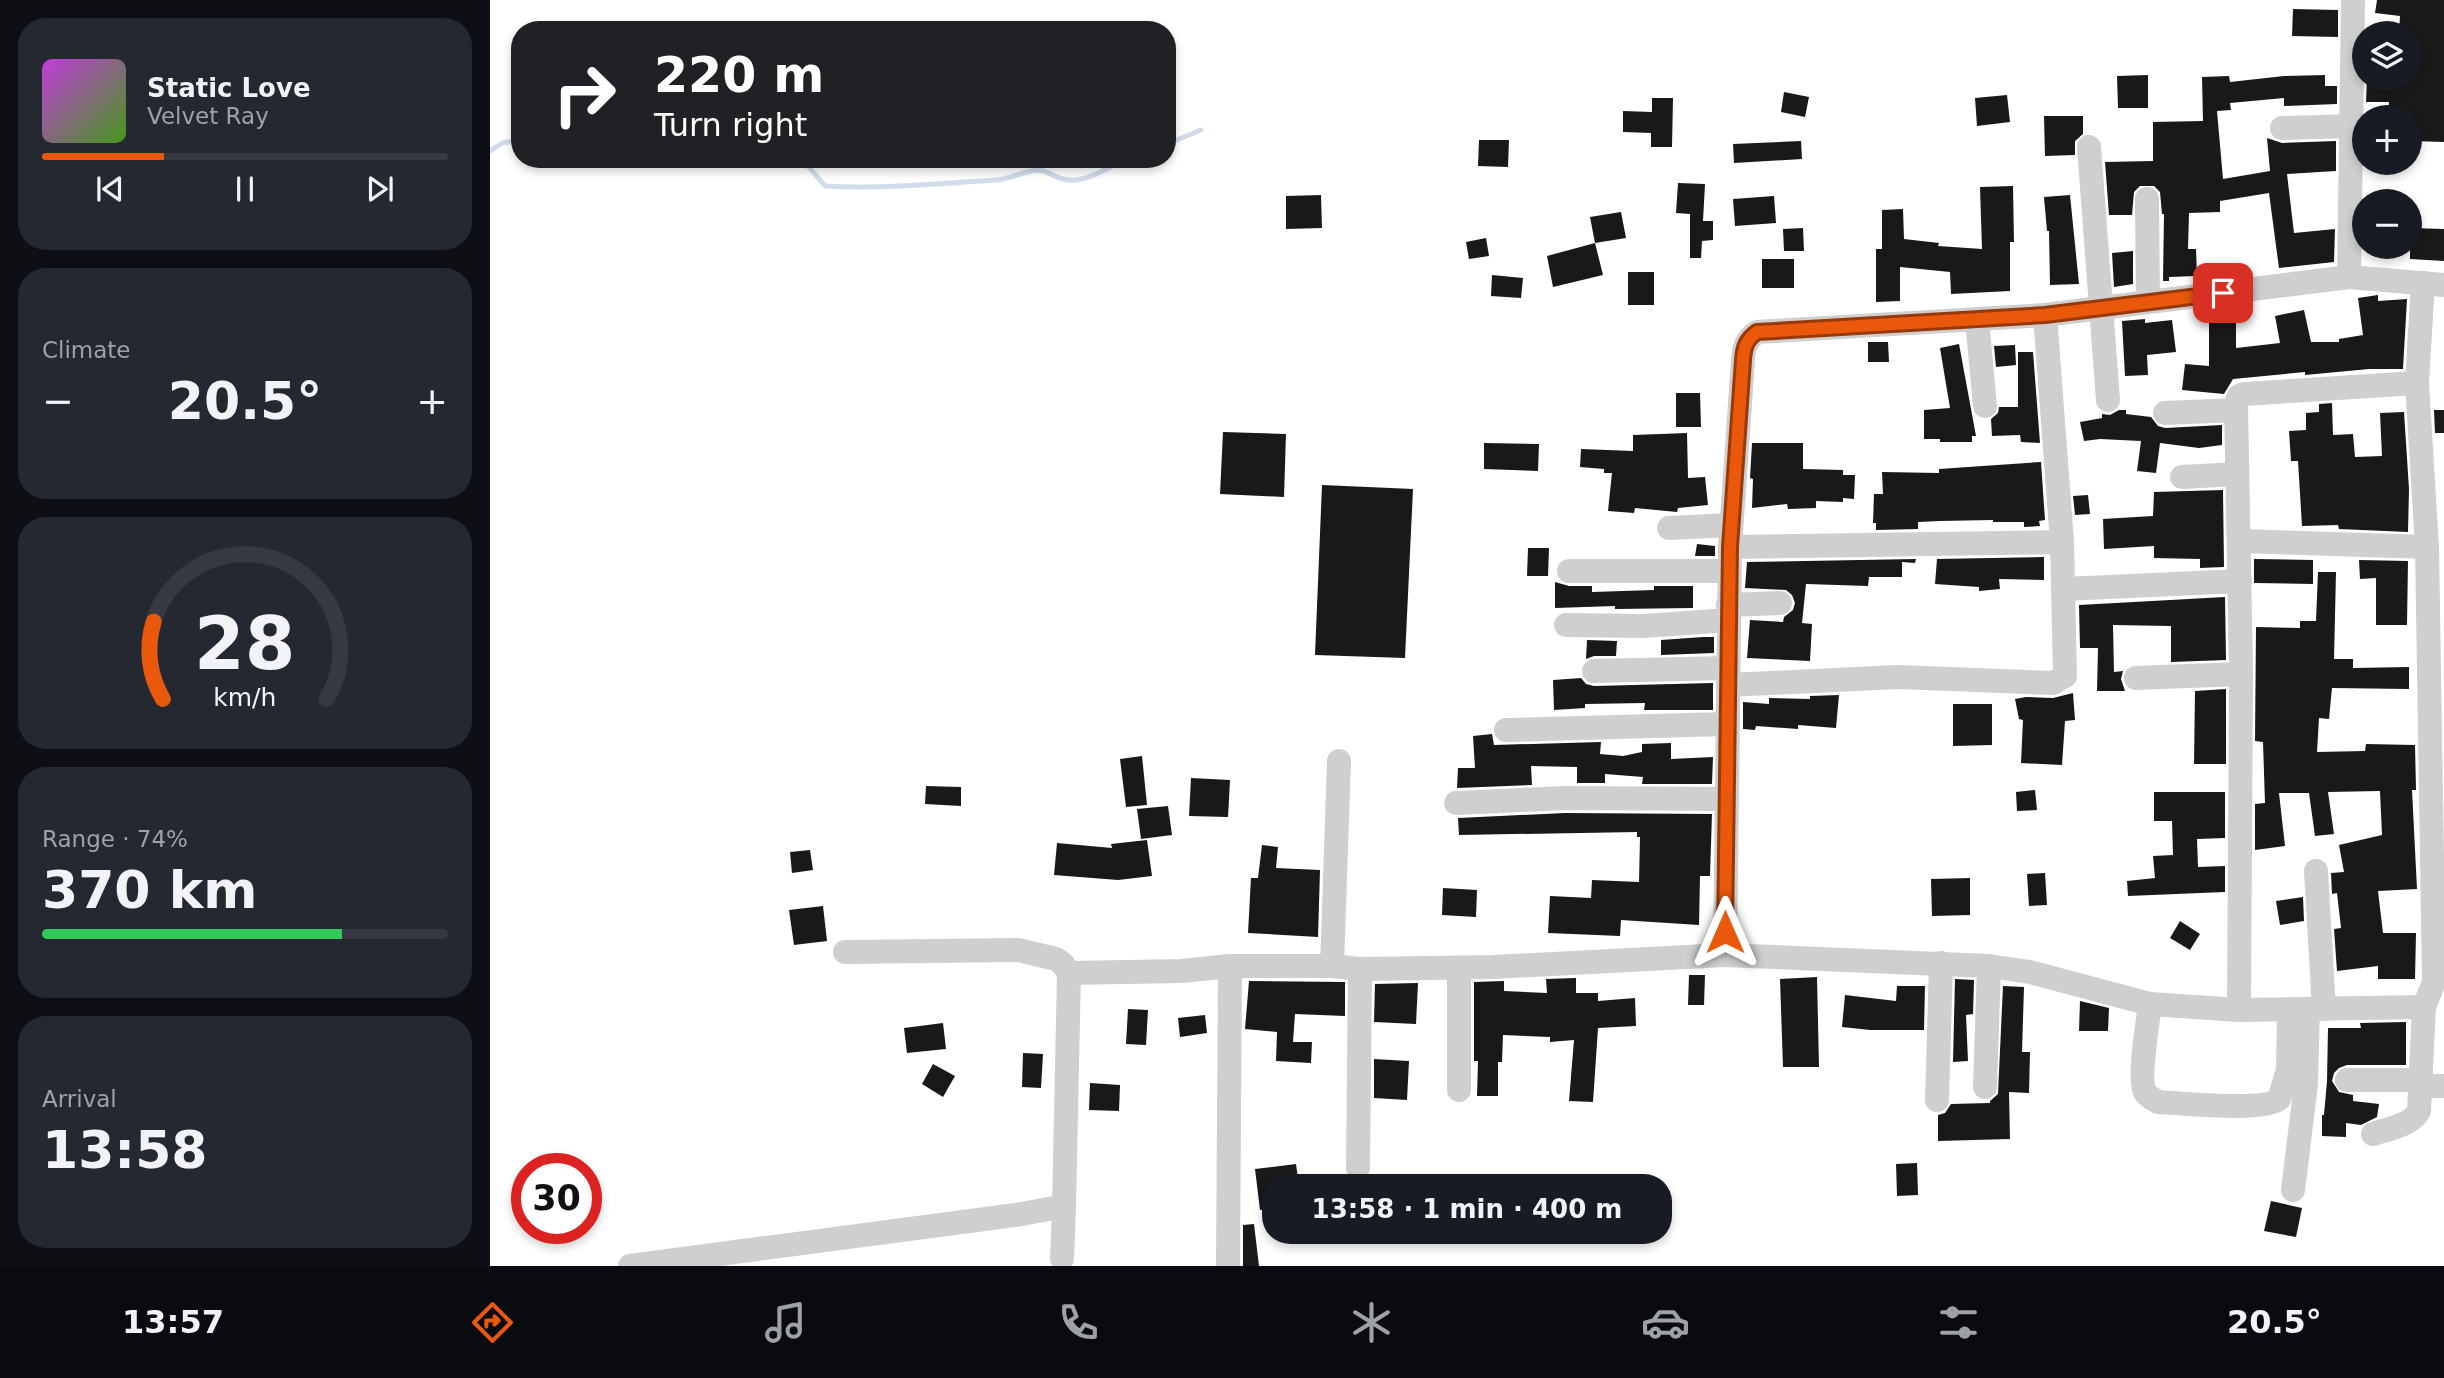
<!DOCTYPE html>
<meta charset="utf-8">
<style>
:root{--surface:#171b24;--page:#242831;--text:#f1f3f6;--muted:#9ea1a6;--line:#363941;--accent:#ea580c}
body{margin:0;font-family:"DejaVu Sans",sans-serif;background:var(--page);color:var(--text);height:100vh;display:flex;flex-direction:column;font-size:26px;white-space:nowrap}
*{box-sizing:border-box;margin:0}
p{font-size:23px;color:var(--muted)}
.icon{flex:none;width:38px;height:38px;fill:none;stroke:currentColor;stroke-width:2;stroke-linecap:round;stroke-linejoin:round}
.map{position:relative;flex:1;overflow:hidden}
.drawer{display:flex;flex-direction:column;gap:18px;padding:18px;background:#0d0f14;width:490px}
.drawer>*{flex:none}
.hud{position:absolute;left:21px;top:21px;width:665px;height:147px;border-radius:28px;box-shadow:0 4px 10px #0003;background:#202124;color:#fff;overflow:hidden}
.fabs{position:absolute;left:1862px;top:21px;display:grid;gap:14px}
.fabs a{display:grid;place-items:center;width:70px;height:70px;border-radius:50%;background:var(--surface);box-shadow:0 4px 10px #0003;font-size:35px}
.speed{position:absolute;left:21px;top:1153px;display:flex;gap:14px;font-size:35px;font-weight:700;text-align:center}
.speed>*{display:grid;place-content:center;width:91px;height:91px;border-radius:50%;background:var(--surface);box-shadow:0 4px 10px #0003;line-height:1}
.speed .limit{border:10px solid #d22;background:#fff;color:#111}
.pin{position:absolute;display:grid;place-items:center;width:60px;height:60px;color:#fff;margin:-30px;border-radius:14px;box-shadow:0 4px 10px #0006}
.me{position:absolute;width:77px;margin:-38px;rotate:0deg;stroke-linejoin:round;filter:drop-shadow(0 0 5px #0008)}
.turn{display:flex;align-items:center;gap:24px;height:147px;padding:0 28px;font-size:32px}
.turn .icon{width:91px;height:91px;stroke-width:2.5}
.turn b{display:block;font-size:49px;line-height:60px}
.big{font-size:52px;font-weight:700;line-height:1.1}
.drawer .card{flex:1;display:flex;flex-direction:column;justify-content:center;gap:10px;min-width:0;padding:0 24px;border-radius:28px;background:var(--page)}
.drawer .dial{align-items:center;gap:0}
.dial svg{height:182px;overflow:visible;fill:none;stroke:var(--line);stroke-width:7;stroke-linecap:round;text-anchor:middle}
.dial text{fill:var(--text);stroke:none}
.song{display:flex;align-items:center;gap:21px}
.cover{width:84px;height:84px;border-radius:10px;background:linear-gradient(135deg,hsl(290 70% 55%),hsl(100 70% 35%))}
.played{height:7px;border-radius:4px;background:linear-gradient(90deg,var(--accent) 30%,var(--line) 30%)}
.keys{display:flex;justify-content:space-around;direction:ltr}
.heat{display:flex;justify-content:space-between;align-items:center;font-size:38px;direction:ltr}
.charge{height:10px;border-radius:5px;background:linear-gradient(90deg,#34c759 74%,var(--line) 0)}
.trip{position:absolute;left:772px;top:1174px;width:410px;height:70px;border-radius:28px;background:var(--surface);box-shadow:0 4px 10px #0003;font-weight:700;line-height:70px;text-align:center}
.dock{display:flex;height:112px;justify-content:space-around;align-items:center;background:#090b0e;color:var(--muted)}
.dock .icon{width:49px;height:49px}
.dock .current{color:var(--accent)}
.dock b{font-size:32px;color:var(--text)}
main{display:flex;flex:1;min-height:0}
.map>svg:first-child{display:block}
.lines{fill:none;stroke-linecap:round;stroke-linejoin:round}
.stream{stroke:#d0dcec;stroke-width:5}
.building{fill:#191919}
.minor{stroke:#cfcfcf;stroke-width:24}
.route-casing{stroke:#983908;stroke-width:18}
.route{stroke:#ea580c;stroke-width:12}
</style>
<main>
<section class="drawer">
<div class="card">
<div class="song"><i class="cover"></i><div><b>Static Love</b><p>Velvet Ray</p></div></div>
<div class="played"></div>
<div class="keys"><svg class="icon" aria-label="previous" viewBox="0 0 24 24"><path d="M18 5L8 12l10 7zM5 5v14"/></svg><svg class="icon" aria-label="pause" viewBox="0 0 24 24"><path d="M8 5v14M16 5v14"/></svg><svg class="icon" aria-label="next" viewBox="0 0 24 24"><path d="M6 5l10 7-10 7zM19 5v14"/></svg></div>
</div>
<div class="card"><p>Climate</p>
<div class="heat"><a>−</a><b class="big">20.5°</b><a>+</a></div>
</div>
<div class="card dial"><svg viewBox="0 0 100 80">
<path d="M14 69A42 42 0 1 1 86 69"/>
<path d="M14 69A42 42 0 0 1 10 35" stroke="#ea580c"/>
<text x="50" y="56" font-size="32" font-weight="700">28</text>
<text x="50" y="72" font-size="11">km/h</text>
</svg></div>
<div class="card"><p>Range · 74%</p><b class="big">370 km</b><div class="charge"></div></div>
<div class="card"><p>Arrival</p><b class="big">13:58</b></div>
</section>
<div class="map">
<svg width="1954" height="1266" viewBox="0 0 1954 1266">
<rect width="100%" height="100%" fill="#fff"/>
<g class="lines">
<!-- stream -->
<g class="stream">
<polyline points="677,144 711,130"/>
<polyline points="0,151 12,143 30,140"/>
<polyline points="103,159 113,163 187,159"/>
<path d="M302 159 319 167 335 186C392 189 449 184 506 180 520 179 534 171 548 170 556 170 564 177 573 179 594 185 618 167 637 159"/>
</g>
</g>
<!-- building -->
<g class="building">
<polygon points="1887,0 1954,0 1954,142 1920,141 1920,117 1898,117 1899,102 1876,102 1877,79 1920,79 1920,33 1909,33 1910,16 1885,13"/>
<polygon points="1803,9 1848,10 1848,37 1802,36"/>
<polygon points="1658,75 1658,108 1628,108 1627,76"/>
<polygon points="1835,75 1835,86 1847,86 1847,104 1794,106 1794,98 1740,103 1741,110 1727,111 1733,179 1780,171 1777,138 1792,143 1846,141 1846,171 1797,174 1804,233 1845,229 1844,262 1789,268 1779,193 1730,201 1730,212 1699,213 1698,249 1706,249 1707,276 1679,277 1679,281 1673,281 1674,214 1672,214 1670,192 1664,186 1650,186 1644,192 1642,215 1619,215 1615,162 1663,161 1663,122 1713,121 1712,77 1739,76 1740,82 1794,76"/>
<polygon points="1294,92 1319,97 1315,117 1291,112"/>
<polygon points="1517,95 1520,122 1487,126 1485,98"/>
<polygon points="1162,98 1183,98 1182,147 1161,147 1161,133 1133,132 1133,111 1162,112"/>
<polygon points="1554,116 1593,116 1593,134 1585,141 1585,155 1555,156"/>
<polygon points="989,140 1019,140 1018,167 988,166"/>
<polygon points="1311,141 1312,159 1244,163 1243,144"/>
<polygon points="1188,183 1215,184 1213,221 1223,221 1223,240 1212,241 1211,258 1200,258 1200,214 1186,213"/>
<polygon points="1523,186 1524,242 1520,242 1520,291 1461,294 1460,272 1410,267 1410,301 1386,302 1386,249 1392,249 1392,210 1413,209 1414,239 1449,243 1448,246 1492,249 1490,187"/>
<polygon points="831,195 832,228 796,229 796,196"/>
<polygon points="1580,195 1589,284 1560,285 1559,231 1557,231 1554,197"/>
<polygon points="1284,196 1286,223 1245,226 1243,199"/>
<polygon points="1131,212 1136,238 1105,243 1100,217"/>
<polygon points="1313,228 1314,251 1294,251 1293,229"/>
<polygon points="1920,228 1954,229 1954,261 1920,259"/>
<polygon points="996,238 999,256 979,259 976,242"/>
<polygon points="1105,243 1113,275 1063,287 1057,256"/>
<polygon points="1643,251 1643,284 1624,287 1622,253"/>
<rect x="1272" y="259" width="32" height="29"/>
<rect x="1138" y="272" width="26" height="33"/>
<polygon points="1002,275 1033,278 1031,298 1001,296"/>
<polygon points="1888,295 1888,301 1917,299 1913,369 1879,369 1815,375 1815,372 1743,379 1734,394 1692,390 1695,364 1719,366 1719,309 1746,306 1746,348 1790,343 1785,316 1814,310 1821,342 1849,342 1849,339 1873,335 1868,298"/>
<polygon points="1655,319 1655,323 1682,320 1686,352 1657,355 1658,375 1635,376 1632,321"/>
<polygon points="1378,342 1398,342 1399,362 1378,362"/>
<polygon points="1469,344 1486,436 1482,436 1482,442 1450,442 1450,439 1434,439 1434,410 1460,408 1450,348"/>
<polygon points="1525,345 1526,365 1506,367 1504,346"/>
<polygon points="1528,352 1543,352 1550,443 1531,442 1530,435 1502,436 1501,419 1508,413 1509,407 1528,407"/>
<polygon points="1186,393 1210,393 1211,427 1186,427"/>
<polygon points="1842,403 1843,435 1863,434 1865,457 1892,456 1890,413 1914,412 1919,489 1918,532 1849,529 1848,525 1812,526 1808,461 1801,461 1799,431 1816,430 1816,413 1829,412 1829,404"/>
<polygon points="1629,410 1636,410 1636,414 1661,417 1668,426 1675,428 1732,425 1732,445 1709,448 1670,443 1666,473 1647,471 1651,441 1610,439 1594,441 1590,422 1612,418 1612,414 1620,415"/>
<polygon points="1944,410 1954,410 1954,433 1945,433"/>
<polygon points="733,432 796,434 794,497 730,494"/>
<polygon points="1197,433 1198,478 1215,477 1218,505 1188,508 1187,512 1145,508 1144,513 1118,511 1122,473 1114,473 1114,469 1090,467 1091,449 1143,451 1143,435"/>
<polygon points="994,443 1049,444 1048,471 994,469"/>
<polygon points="1262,443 1313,443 1313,469 1353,470 1353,475 1365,475 1364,499 1353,498 1353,502 1326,501 1326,508 1298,509 1297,504 1262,508 1263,479 1260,478"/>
<polygon points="1551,462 1555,520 1549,521 1550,526 1534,527 1534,522 1503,522 1503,520 1450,521 1428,522 1428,529 1386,530 1386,523 1383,523 1384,494 1393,494 1392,472 1449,473 1449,469"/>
<polygon points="832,485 923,489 915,658 825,655"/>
<polygon points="1733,490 1734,567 1710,568 1710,559 1664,558 1664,546 1614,549 1613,519 1663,516 1664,492"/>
<polygon points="1598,495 1600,514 1585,515 1583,496"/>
<polygon points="1207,544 1225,546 1225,556 1205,556"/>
<polygon points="1038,548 1059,548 1058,576 1037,576"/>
<polygon points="1554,557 1554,580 1509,579 1510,589 1489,591 1489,587 1445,584 1447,559"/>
<polygon points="1426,559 1425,563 1412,562 1412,577 1379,577 1378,586 1316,584 1312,623 1322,624 1320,661 1257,658 1260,620 1293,622 1294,617 1303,610 1305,603 1302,595 1296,590 1255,588 1257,562"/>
<polygon points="1764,559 1823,560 1823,584 1764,583"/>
<polygon points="1869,560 1918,561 1917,625 1886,625 1886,578 1870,579"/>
<polygon points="1828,572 1846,572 1844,659 1863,659 1863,668 1919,667 1919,689 1842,688 1839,719 1829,718 1827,752 1875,751 1876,744 1925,745 1926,790 1922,790 1927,889 1888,891 1893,933 1926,933 1925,979 1888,979 1888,966 1847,971 1844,929 1851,928 1847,893 1842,894 1841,873 1854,872 1849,845 1892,835 1890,791 1838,792 1844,834 1825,836 1819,793 1789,793 1795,846 1765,850 1765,804 1775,803 1773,742 1765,741 1766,627 1810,628 1810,621 1826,621"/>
<polygon points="1065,582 1079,586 1102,586 1102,592 1164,590 1164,586 1203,586 1203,608 1125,609 1125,606 1065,608"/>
<polygon points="1735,597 1736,660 1681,662 1681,626 1623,625 1624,672 1633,671 1631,679 1635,691 1607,691 1608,648 1590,648 1589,605"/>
<polygon points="1213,637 1224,637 1224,653 1171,655 1171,640"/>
<polygon points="1097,640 1127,641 1126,656 1104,656 1096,659"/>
<polygon points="1091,678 1096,684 1104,686 1223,683 1223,710 1154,710 1155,703 1095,704 1095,708 1064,710 1063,680"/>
<polygon points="1736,689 1736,764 1704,764 1705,691"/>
<polygon points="1583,693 1585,720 1575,721 1572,765 1531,763 1533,720 1529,719 1525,699 1536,697 1563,698"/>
<polygon points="1349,695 1346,728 1308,725 1308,729 1266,726 1265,730 1253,729 1253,702 1279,704 1279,698 1320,699 1320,696"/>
<polygon points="1463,704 1502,704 1502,745 1463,746"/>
<polygon points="1002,734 1004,745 1111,742 1110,754 1133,756 1152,752 1152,744 1181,743 1181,759 1223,757 1222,784 1152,784 1153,777 1115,774 1115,783 1087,783 1087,767 1041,766 1042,785 967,788 968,768 985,768 983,736"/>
<polygon points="652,756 657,805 636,807 630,759"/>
<polygon points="701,778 740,780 738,817 699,816"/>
<polygon points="436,786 471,787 471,806 435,804"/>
<polygon points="1545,790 1547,810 1527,811 1526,792"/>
<polygon points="1664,792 1735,792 1735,838 1707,839 1708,867 1735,866 1735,892 1638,896 1637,881 1665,878 1663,856 1683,855 1682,821 1664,821"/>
<polygon points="678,806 682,835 651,839 647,809"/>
<polygon points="1075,813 1222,814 1220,876 1210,876 1209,925 1131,920 1130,936 1058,933 1060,896 1101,898 1102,880 1149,882 1150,837 1147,837 1147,832 969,835 968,818"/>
<polygon points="657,840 662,876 628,880 564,875 567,843 622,848 621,844"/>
<polygon points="772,845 788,847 786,868 830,870 828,937 758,933 761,878 768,878"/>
<polygon points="320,850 323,870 302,873 300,852"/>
<polygon points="1555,873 1557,905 1539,906 1537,874"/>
<polygon points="1480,878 1480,915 1442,916 1441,879"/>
<polygon points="953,888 987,890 986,917 952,915"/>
<polygon points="1813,897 1814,921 1790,925 1786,901"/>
<polygon points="333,906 337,941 304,945 299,910"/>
<polygon points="1690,921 1710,934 1700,950 1680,938"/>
<polygon points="1199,975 1215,975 1214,1005 1198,1005"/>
<polygon points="1327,977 1329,1067 1293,1067 1290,979"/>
<polygon points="1086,978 1086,993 1108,993 1108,1001 1145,998 1146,1026 1108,1028 1103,1102 1079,1101 1084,1040 1060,1042 1060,1037 1013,1035 1012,1062 1008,1062 1008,1096 987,1096 988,1061 984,1061 984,982 1014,981 1014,991 1057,993 1056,979"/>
<polygon points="1465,979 1484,980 1483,1014 1476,1015 1478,1061 1463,1062"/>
<polygon points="759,981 855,982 855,1016 805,1014 803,1042 822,1042 821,1063 786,1061 787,1032 755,1029"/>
<polygon points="928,983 926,1024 884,1022 885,984"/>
<polygon points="1407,986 1435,986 1434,1030 1380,1030 1352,1027 1355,995 1406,1001"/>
<polygon points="1513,986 1534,987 1532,1052 1540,1052 1539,1093 1519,1092 1520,1139 1448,1141 1448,1115 1455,1113 1461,1104 1500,1103 1500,1101 1508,1094"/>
<polygon points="1590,1001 1619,1008 1618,1031 1589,1031"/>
<polygon points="638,1009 658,1010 656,1045 636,1044"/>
<polygon points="715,1015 717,1033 690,1037 688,1018"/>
<polygon points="1916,1022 1916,1065 1857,1065 1849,1068 1844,1073 1842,1081 1849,1092 1863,1095 1863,1101 1889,1104 1887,1117 1871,1125 1856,1123 1856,1137 1832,1136 1832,1115 1834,1115 1837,1081 1838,1028 1871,1028 1870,1023"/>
<polygon points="453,1023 456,1049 417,1053 414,1028"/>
<polygon points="533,1053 553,1054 551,1088 532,1087"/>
<polygon points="884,1059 919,1061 917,1100 884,1098"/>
<polygon points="443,1064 465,1076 453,1097 432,1084"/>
<polygon points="600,1083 630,1085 629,1111 599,1110"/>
<polygon points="1427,1163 1428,1195 1407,1196 1406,1164"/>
<polygon points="806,1164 809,1186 784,1186 784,1208 770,1210 765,1169"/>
<polygon points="1781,1201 1812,1208 1806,1237 1774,1231"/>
<polygon points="764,1224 769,1266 753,1266 753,1225"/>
</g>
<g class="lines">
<!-- minor -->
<g class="minor">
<polyline points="1792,128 1861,126"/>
<polyline points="1599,147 1618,400"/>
<polyline points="1657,199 1658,302"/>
<polyline points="1859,277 1863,0"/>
<polyline points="1487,320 1495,406"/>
<polyline points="1675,413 1746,410"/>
<polyline points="1692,477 1747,474"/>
<polyline points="1179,528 1241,525"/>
<polyline points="1750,541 1937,547"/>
<polyline points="1240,547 1572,542"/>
<polyline points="1079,571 1239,571"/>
<polyline points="1574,589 1750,581"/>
<polyline points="1238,605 1290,603"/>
<polyline points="1076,625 1154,626 1238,620"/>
<polyline points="1104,671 1238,668"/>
<polyline points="1646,678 1751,674"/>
<polyline points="1238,685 1408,677 1563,683 1575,676 1572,542 1555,315"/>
<polyline points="1016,730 1237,724"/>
<polyline points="966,803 1075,798 1236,799"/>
<polyline points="1826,871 1834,1009"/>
<polyline points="355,952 528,950 566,959 573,964 579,973"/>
<path d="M1235 955 1240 547 1253 360C1254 347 1256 340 1267 332L1555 315 1859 277 1954 285"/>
<polyline points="842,966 849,761"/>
<path d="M1660 1004C1658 1021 1648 1079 1655 1092 1658 1097 1663 1099 1668 1102 1691 1103 1774 1112 1789 1099L1798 1070 1799 1010"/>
<polyline points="1749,1010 1751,674 1746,403 1749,396 1754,394 1927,383"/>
<polyline points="1857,1080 1930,1080"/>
<polyline points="1930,1086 1954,1086"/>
<polyline points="1495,1087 1499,966"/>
<polyline points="969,1090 969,968"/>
<polyline points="1447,1100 1451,963"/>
<path d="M1883 1134C1898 1129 1922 1125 1929 1111L1934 1007 1944 982 1937 547 1927 383 1933 283"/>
<polyline points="868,1168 870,969"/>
<polyline points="1803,1190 1816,1084 1818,1009"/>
<polyline points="572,1259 574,1206"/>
<polyline points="140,1266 532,1214 574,1206 579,973 691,971 740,966 842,966 870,969 1003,967 1235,955 1499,966 1540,972 1660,1004 1749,1010 1934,1007"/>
<polyline points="738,1266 740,966"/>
</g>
</g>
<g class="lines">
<!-- route casing -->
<g class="route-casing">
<path id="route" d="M1235 932 1240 547 1253 360C1254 347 1256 340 1267 332L1555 315 1733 293"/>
</g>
<!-- route -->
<use href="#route" class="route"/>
</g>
</svg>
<div class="fabs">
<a><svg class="icon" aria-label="layers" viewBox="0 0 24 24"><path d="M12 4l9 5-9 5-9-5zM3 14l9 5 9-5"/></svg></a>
<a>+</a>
<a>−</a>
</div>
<div class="speed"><div class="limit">30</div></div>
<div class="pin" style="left:1733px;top:293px;background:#d93025"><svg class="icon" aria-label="arrive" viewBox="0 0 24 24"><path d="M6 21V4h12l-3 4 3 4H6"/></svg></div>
<svg class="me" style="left:1235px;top:932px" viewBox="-20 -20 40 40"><path d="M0-17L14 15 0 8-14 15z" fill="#ea580c" stroke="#fff" stroke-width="4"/></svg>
<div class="trip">13:58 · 1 min · 400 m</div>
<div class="hud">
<div class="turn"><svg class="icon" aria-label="right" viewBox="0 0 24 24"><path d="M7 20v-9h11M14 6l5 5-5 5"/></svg><div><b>220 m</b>Turn right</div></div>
</div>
</div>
</main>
<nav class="dock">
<b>13:57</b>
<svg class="icon current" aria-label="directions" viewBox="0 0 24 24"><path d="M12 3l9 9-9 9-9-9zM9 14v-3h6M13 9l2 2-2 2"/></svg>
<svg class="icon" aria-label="music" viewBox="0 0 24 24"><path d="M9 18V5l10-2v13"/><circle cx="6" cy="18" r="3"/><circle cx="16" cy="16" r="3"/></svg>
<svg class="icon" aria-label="phone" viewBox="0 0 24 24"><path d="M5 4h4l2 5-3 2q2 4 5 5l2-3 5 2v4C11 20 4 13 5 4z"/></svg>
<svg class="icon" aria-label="climate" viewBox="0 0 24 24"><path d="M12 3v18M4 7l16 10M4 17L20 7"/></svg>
<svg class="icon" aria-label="car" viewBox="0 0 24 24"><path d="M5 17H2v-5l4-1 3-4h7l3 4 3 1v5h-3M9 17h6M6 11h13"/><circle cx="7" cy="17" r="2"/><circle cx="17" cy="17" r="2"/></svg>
<svg class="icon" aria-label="filters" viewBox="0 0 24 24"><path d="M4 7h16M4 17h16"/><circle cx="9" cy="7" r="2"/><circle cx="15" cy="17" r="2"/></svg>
<b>20.5°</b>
</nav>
